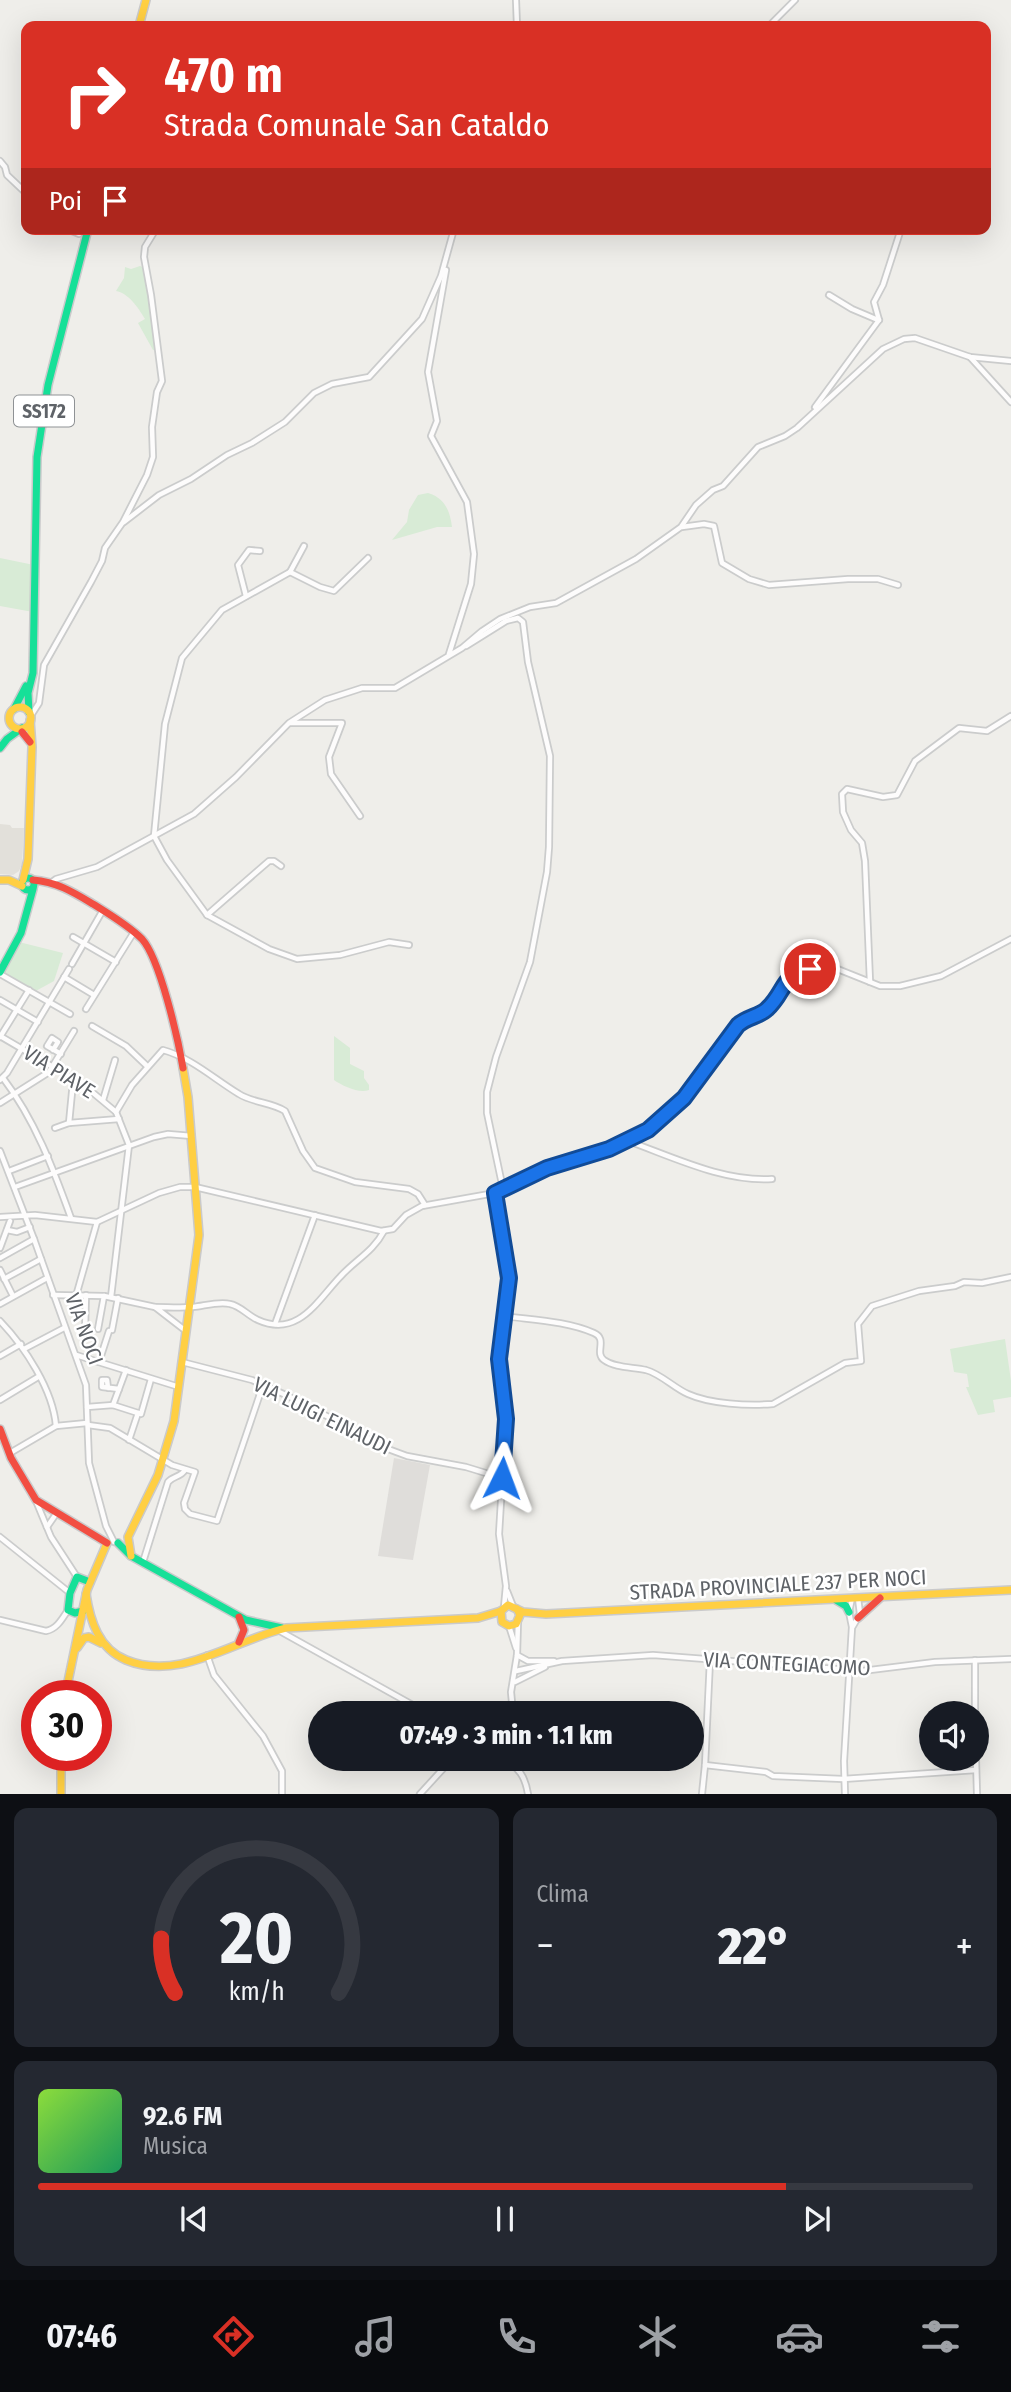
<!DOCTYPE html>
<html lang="it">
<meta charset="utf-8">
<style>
:root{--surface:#171b24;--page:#242831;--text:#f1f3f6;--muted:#9ea1a6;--line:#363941;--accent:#d93025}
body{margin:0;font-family:"Fira Sans Condensed",sans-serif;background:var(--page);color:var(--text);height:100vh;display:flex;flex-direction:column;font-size:26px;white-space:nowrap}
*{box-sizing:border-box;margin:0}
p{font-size:23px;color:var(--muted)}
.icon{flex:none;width:38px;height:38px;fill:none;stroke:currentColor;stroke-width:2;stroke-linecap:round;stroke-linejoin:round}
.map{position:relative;height:1794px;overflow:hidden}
.side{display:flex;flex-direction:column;gap:14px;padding:14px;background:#0d0f14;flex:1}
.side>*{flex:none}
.top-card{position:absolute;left:21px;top:21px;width:970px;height:214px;border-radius:14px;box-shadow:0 7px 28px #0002;background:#d93025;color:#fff;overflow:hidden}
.fabs{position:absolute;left:919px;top:1701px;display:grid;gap:14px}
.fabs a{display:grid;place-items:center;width:70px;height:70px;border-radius:50%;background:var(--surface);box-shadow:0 7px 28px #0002;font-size:35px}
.speed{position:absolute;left:21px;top:1680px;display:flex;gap:14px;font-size:35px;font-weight:700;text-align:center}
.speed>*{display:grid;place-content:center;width:91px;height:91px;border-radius:50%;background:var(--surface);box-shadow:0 7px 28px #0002;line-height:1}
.speed .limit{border:10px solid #d22;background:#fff;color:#111}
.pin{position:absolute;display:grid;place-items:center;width:60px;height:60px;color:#fff;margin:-30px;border:4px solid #fff;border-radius:50%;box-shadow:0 2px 7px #0007}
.me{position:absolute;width:77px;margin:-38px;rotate:3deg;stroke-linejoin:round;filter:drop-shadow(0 0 5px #0008)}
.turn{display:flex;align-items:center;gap:24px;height:147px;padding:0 28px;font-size:32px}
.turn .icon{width:91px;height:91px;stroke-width:2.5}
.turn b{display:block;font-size:49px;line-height:60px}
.then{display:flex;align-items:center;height:66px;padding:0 28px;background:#0003;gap:14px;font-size:26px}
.big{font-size:52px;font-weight:800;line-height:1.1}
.side .tile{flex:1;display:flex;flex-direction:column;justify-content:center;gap:10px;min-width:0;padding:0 24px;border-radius:14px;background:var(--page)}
.side .dial{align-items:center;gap:0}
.dial svg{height:182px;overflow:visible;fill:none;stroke:var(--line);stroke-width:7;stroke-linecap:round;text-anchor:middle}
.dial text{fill:var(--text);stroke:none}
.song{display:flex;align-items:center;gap:21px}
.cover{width:84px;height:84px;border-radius:10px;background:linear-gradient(135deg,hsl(90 70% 55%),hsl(150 70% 35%))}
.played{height:7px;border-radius:4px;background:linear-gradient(90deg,var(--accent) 80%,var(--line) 80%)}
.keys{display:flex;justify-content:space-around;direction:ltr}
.heat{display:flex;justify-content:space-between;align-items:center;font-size:38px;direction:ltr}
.side .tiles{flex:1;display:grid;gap:14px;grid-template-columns:1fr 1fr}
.tile:last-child{grid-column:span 2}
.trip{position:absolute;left:308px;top:1701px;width:396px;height:70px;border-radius:35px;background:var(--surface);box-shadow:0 7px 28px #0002;font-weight:800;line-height:70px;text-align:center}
.menu{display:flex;height:112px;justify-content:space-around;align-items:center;background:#090b0e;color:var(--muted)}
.menu .icon{width:49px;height:49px}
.menu .active{color:var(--accent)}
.menu b{font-size:32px;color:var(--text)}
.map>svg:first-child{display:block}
.industrial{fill:#dfddda}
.education{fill:#e2e0da}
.green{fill:#d8ebd6}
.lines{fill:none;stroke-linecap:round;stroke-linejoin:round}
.street-casing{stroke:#cbcccc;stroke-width:8}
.fast-casing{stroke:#cacacb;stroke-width:10}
.slow-casing{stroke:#cacacb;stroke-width:10}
.jam-casing{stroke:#cacacb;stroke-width:10}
.street{stroke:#fdfcfc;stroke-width:4.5}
.fast{stroke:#16e098;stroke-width:7}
.slow{stroke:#ffcf43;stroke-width:7}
.jam{stroke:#f24e42;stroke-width:7}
.route-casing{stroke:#114b97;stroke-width:18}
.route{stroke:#1a73e8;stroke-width:12}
.labels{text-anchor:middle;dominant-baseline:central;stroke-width:5;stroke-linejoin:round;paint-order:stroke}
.shield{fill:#fff;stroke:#8f9295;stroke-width:2}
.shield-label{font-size:19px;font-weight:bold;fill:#5f6368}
.street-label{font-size:21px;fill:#5f6368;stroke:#fff}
</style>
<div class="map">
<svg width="1011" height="1794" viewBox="0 0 1011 1794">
<rect width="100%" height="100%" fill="#efeeea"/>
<!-- industrial -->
<polygon class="industrial" points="394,1458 430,1465 413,1560 378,1556"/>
<!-- education -->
<polygon class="education" points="0,824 10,825 12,828 24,828 22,864 19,871 13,875 0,874"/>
<!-- green -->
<g class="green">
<path d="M140 266 144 268 158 351 153 350 138 323 145 319C138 307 128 293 116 291L124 278 125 267 131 269Z"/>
<path d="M428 493C445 498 450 511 452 527H437L392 540 407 522 409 510 418 495Z"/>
<polygon points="0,558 34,565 33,612 0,606"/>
<polygon points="19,942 63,953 54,981 34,992 4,973"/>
<path d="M334 1036 350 1048V1064L364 1071V1078L369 1085V1090C359 1094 343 1086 334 1080Z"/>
<polygon points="1005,1339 1011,1381 1011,1397 993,1400 995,1412 978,1415 966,1387 969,1387 967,1374 954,1372 950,1349"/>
</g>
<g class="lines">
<!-- street casing -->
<g class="street-casing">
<g id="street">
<polyline points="516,0 517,26"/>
<polyline points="687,26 691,26"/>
<polyline points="769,26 795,0"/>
<polyline points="0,161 5,167 7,175 26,193"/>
<polyline points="67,229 79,234 82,229"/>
<polyline points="446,270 428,372 437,421 431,436 467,502 474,554 471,584 449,654"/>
<polyline points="829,295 852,309 878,320"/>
<polyline points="879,320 874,302 883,285 901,229"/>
<polyline points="970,357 1011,402"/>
<polyline points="815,407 879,320"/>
<polyline points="124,522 159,495 191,479 227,455 252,443 285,422 314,393 332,384 369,377 422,319 441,276 454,229"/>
<polyline points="682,527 704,524 714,526 722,563 749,579 769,585 848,579 878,579 898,585"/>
<polyline points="368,558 334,591 320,587 290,572 222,610 182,658 165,724 154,836 167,860 207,915 269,949 297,959 340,955 389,942 409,945"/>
<polyline points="290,572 304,546"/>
<polyline points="246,596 238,565 249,550 260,551"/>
<polyline points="466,646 506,621 518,618 523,622 528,662 550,756 549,847 547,872 530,962 496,1057 487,1092 487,1113 503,1189"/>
<polyline points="30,717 39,703 44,665 91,582 102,561 105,548 123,522 147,475 153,457 152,427 157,392 162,381 151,295 144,257 145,247 156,229"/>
<polyline points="290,723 342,723 329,757 331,774 360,816"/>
<polyline points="52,882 56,879 97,867 194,814 236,777 289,723 325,700 362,688 395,688 462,648 482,631 500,619 530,607 556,603 636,559 681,527 696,505 713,490 723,486 758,447 785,436 797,428 883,349 904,339 915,338 970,357 1011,361"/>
<polyline points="207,915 269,861 274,861 281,866"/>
<polyline points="73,937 116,962"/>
<polyline points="72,964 103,910"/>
<polyline points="0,974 70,1014"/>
<polyline points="64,977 94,995"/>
<polyline points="870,982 865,861 862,843 851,830 843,812 842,794 847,789 883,797 897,795 915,761 959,728 987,731 1011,716"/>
<polyline points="0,1000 38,1022"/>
<polyline points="86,1009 134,932"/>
<polyline points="92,1026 126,1046 147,1066"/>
<polyline points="0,1036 53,1067 92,1092 116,1112 129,1145 111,1297"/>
<polyline points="0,1037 29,990"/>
<polyline points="53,1050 58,1042 52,1038 47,1046 61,1054"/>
<path d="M3 1078C35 1120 53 1168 71 1218"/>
<polyline points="0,1080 7,1073 69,969"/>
<polyline points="103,1100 115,1060"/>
<polyline points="0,1103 49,1072 74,1031"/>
<path d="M116 1112 132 1085 163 1050C192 1058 214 1079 239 1094 253 1103 271 1102 285 1111L303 1151 315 1168 355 1182 409 1189 418 1194 425 1205"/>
<polyline points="69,1123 73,1082"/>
<polyline points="55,1128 69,1123 119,1119"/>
<path d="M628 1141C673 1157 723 1182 772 1179"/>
<polyline points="0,1151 34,1239 86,1385 89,1463 106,1526 114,1542"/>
<polyline points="9,1171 48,1156"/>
<polyline points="15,1187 154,1137 168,1134 192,1136"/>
<polyline points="495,1193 509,1278 499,1359 506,1419 499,1534 506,1586 504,1607"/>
<polyline points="0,1217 35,1215 97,1222 159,1193 180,1187 195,1187 381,1231 393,1229 406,1215 422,1206 495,1193 546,1168 609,1149 648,1130 684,1098 738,1025 749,1016 767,1009 788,978 802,970 835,968 880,986 900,986 941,976 1011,939"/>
<polyline points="7,1230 17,1232 30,1227"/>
<polyline points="0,1248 10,1221"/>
<polyline points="0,1258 34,1239"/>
<polyline points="0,1270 13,1296"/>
<polyline points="4,1279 41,1259"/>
<polyline points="53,1295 104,1296 155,1307"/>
<polyline points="76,1296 97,1222"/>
<polyline points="0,1304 47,1278"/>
<path d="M504 1316C533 1320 567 1321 594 1333 608 1339 594 1353 604 1360 615 1368 633 1367 646 1370 661 1374 674 1388 688 1394 710 1404 748 1406 773 1404L845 1363 861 1361 858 1324 872 1306 919 1291 955 1286 964 1282 982 1283 1011 1277"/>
<path d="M0 1321C25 1347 53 1390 56 1426"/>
<polyline points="275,1324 315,1215"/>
<polyline points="98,1329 104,1296"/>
<polyline points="112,1330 118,1298"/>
<polyline points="85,1331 86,1295"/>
<path d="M186 1331 155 1307C167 1307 180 1308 193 1307 204 1306 219 1301 230 1304 241 1306 248 1316 258 1320 298 1338 317 1301 340 1277 355 1260 373 1252 384 1231"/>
<polyline points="24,1349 64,1328"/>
<polyline points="76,1355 179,1387"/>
<polyline points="0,1356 21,1344"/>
<polyline points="99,1362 109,1331"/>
<polyline points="182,1362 252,1380 288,1396 346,1426 380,1446 407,1456 466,1467 502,1478"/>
<polyline points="108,1388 107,1380 102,1380 102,1387 119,1389"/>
<polyline points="0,1400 38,1377"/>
<polyline points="113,1405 126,1370"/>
<polyline points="87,1407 113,1405 141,1414 151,1379"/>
<polyline points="88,1425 110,1428 172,1465 195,1472 184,1503 185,1509 190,1514 217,1521 263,1385"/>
<polyline points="129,1440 138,1413"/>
<polyline points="10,1453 56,1426 87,1423"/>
<polyline points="36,1501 51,1537 77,1577"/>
<polyline points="47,1527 56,1514"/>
<polyline points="0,1537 70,1593"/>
<path d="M143 1562 168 1482C173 1476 181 1477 185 1470"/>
<polyline points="507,1591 513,1606"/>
<path d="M0 1620 46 1631C57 1629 62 1619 68 1610"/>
<polyline points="509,1626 516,1648"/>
<polyline points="853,1626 860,1614 858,1598"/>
<polyline points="278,1630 427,1713"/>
<polyline points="207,1655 214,1675 263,1736 282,1771 282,1794"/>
<polyline points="517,1655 528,1661 554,1661"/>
<polyline points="975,1660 975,1713"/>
<polyline points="516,1671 562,1661 653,1655 862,1671 935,1662 1011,1659"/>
<polyline points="515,1682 545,1667"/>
<polyline points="513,1713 511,1692 517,1655 518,1622"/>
<path d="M504 1759C519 1768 525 1776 528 1794"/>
<polyline points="976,1759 977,1794"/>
<polyline points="705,1765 766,1772 773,1776 843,1779 976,1770"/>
<polyline points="517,1767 518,1759"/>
<polyline points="420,1794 452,1759"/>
<polyline points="702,1794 705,1765 710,1660"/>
<polyline points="845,1794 844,1761 852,1627 849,1612 852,1598"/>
</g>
</g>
<!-- fast casing -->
<g class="fast-casing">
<g id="fast">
<polyline points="14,709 26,686"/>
<polyline points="29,712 28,693 33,673 37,457 48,385 88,229"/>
<polyline points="0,748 7,739 22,728"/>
<circle cx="28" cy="884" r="6"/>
<polyline points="0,972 21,933 33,889"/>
<polyline points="118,1543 131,1556 246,1620 282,1628"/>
<polyline points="836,1600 846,1606 849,1612"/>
<polyline points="83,1611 75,1613 68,1610 70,1593 77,1577 90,1582"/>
</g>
</g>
<!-- slow casing -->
<g class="slow-casing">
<g id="slow">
<polyline points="139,26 146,0"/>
<circle cx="20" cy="718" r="11"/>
<polyline points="0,880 9,880 22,886"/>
<polyline points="23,880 28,859 32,747 30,720"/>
<polyline points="131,1556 128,1537 158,1475 174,1421 199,1235 188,1097 183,1068"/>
<path d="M86 1594C90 1621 99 1649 126 1660 180 1682 234 1640 286 1628L478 1618 501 1611"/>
<polyline points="517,1609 520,1615 516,1624 509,1626 502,1622 501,1611 508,1605 523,1612 546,1614 1011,1590"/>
<polyline points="77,1648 84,1638 89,1637 101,1643"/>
<polyline points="65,1696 87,1590 107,1543"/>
<polyline points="61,1755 61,1794"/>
</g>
</g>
<!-- jam casing -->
<g class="jam-casing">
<g id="jam">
<polyline points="22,732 30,742"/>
<path d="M33 880C57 882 73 892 93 904 109 914 128 925 142 939 160 959 178 1039 183 1068"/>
<polyline points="0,1429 11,1458 36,1500 107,1543"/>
<polyline points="239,1617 244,1630 239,1642"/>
<polyline points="858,1618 880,1598"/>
</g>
</g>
<!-- street -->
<use href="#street" class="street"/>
<!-- fast -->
<use href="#fast" class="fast"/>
<!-- slow -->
<use href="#slow" class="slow"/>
<!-- jam -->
<use href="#jam" class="jam"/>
</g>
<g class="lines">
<!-- route casing -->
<g class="route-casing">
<path id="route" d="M502 1478 506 1419 499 1359 509 1278 495 1193 547 1168 609 1149 648 1130 684 1098 738 1025C747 1017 760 1016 767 1009 785 993 782 973 810 969"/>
</g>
<!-- route -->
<use href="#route" class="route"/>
</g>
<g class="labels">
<!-- shield labels -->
<rect class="shield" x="14" y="395.5" width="60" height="31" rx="5"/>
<g class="shield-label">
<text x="44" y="411">SS172</text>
</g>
<!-- street labels -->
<g class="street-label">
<text transform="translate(59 1072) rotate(32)">VIA PIAVE</text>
<text transform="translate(84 1329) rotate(70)">VIA NOCI</text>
<text transform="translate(322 1416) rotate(26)">VIA LUIGI EINAUDI</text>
<text transform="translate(778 1585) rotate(-3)">STRADA PROVINCIALE 237 PER NOCI</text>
<text transform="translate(787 1664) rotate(3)">VIA CONTEGIACOMO</text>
</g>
</g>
</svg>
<div class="fabs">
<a><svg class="icon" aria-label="sound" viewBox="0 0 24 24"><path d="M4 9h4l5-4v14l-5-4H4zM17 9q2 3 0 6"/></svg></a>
</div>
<div class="speed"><div class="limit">30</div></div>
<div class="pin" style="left:810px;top:969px;background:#d93025"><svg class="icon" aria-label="arrive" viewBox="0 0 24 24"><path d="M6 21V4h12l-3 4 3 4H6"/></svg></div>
<svg class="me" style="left:502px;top:1478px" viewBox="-20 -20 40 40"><path d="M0-17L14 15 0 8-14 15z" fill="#1a73e8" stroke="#fff" stroke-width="4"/></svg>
<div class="trip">07:49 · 3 min · 1.1 km</div>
<div class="top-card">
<div class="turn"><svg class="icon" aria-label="right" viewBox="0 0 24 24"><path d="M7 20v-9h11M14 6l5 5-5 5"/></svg><div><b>470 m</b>Strada Comunale San Cataldo</div></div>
<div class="then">Poi<svg class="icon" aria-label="arrive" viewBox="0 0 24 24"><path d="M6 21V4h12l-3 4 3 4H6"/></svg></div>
</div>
</div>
<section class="side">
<div class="tiles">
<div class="tile dial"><svg viewBox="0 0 100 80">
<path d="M14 69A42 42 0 1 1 86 69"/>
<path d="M14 69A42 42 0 0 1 8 45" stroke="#d93025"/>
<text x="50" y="56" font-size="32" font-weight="700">20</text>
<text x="50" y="72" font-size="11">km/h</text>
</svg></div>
<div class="tile"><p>Clima</p>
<div class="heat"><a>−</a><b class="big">22°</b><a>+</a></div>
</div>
<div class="tile">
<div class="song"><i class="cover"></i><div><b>92.6 FM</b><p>Musica</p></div></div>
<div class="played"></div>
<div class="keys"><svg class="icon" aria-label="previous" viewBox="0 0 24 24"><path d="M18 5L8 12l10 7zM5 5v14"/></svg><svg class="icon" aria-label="pause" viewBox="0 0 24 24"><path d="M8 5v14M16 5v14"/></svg><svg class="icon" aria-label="next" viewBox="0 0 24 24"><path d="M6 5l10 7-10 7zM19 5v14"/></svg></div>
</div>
</div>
</section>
<nav class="menu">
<b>07:46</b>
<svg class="icon active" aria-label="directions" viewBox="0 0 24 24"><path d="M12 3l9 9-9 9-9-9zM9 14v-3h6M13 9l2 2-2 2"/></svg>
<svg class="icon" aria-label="music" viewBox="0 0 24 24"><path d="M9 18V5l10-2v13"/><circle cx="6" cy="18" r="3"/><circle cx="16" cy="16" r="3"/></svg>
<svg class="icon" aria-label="phone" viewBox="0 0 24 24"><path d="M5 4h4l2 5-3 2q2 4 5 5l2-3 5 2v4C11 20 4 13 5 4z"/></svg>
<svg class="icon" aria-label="climate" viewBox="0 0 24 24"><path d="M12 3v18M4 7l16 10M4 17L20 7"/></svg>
<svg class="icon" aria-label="car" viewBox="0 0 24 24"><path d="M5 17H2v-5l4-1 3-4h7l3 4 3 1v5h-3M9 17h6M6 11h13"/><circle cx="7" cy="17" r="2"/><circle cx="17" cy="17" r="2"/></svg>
<svg class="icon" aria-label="filters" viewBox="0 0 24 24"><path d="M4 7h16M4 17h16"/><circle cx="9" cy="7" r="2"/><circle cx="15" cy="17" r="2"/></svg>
</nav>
